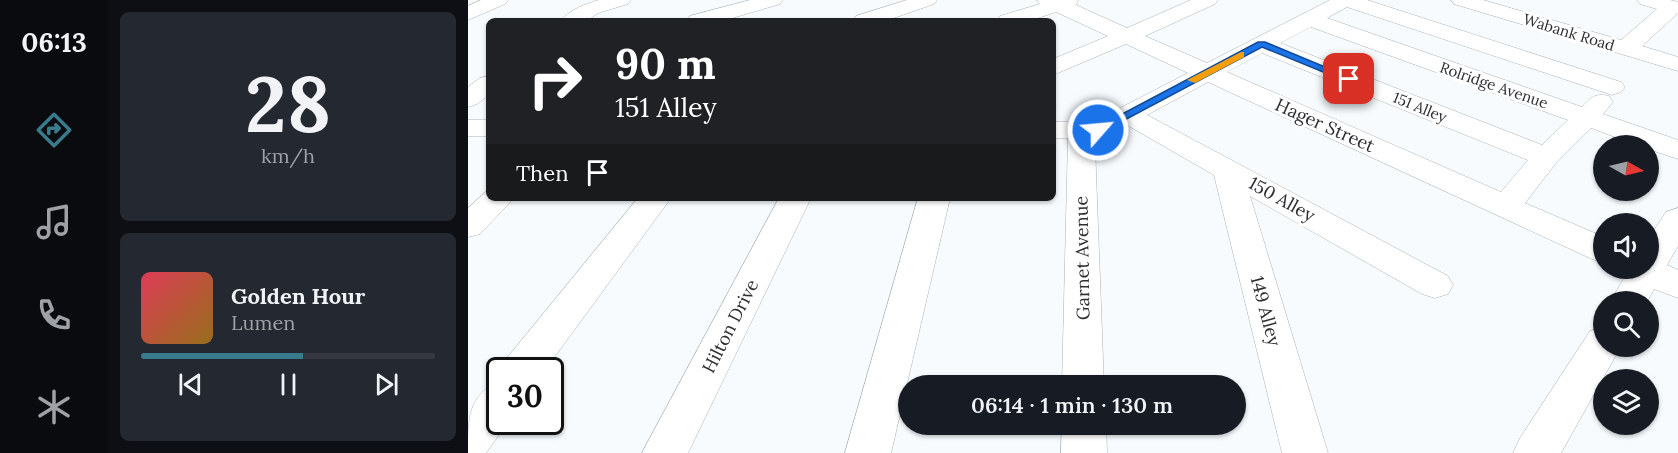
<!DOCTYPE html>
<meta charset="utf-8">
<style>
:root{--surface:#171b24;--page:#242831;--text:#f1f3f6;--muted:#9ea1a6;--line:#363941;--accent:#397a8c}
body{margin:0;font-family:Lora,serif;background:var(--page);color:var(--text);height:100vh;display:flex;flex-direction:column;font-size:22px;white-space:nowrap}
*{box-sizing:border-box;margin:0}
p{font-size:20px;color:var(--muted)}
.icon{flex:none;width:33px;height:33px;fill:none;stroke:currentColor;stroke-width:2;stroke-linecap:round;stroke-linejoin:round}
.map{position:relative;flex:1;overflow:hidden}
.sheet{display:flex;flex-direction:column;gap:12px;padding:12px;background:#0d0f14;width:360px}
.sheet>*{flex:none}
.top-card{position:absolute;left:18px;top:18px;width:570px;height:183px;border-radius:9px;box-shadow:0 2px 4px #0004;background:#202124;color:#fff;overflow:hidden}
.needle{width:39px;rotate:98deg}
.controls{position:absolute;left:1125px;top:135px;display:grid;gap:12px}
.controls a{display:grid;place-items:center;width:66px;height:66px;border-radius:50%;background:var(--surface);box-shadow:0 2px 4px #0004;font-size:30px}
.speed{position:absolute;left:18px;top:357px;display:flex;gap:12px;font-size:30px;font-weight:700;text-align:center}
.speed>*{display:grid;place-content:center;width:78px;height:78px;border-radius:50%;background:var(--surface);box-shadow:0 2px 4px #0004;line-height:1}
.speed .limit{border:3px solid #111;border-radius:9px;background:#fff;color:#111}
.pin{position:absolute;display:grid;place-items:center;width:51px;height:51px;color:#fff;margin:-26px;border-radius:12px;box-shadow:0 3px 9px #0006}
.me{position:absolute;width:66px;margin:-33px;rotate:63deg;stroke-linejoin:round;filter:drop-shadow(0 0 4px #0008)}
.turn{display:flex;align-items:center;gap:21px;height:126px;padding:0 30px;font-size:27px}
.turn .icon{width:78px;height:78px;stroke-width:2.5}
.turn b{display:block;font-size:42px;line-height:51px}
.then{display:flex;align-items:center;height:57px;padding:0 30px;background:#0003;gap:12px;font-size:22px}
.sheet .card{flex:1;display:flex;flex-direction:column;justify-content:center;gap:9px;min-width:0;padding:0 21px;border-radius:9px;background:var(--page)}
.sheet .dial{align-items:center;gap:0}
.dial b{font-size:78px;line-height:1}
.song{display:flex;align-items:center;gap:18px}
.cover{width:72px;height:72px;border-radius:9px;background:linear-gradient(135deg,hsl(350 70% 55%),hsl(40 70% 35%))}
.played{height:6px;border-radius:3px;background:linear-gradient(90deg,var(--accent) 55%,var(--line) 55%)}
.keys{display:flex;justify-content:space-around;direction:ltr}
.trip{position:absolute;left:430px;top:375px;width:348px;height:60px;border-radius:30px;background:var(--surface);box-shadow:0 2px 4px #0004;font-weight:600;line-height:60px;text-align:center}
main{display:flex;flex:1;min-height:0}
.menu{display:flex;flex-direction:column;width:108px;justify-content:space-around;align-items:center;background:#090b0e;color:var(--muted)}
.menu .icon{width:42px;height:42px}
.menu .selected{color:var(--accent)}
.menu b{font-size:27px;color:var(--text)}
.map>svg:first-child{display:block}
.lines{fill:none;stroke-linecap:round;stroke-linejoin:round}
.minor-casing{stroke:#acb2b6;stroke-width:1}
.major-casing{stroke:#acb2b6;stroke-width:1}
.minor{fill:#fff;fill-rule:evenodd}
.major{fill:#fff;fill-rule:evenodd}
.route{fill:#1a73e8;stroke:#114b97;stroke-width:1.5}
.slow{fill:#f59e0b}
.labels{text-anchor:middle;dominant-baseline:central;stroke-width:6;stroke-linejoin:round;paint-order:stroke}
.far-street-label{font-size:15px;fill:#2c2e30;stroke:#fff}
.street-label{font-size:18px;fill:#2c2e30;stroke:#fff}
</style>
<main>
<nav class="menu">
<b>06:13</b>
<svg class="icon selected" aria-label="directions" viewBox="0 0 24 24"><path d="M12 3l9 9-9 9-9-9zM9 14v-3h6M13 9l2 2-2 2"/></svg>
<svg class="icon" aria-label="music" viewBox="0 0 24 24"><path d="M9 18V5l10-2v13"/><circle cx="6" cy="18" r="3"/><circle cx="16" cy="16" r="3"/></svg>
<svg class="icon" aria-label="phone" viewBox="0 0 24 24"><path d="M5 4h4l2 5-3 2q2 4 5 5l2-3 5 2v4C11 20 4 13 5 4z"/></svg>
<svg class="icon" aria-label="climate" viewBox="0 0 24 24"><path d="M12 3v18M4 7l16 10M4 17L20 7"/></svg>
</nav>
<section class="sheet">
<div class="card dial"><b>28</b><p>km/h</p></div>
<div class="card">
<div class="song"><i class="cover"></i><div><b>Golden Hour</b><p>Lumen</p></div></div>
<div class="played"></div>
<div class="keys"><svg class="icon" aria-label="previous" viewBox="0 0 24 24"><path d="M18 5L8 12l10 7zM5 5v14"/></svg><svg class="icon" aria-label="pause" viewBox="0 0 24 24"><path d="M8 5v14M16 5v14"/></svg><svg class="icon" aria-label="next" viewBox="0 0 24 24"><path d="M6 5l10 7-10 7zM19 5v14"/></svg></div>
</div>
</section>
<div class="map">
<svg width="1210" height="453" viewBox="0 0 1210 453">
<rect width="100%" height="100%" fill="#f7fbfe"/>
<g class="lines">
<!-- minor casing -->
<g class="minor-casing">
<g id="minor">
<polygon points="13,0 40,0 37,4 0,20 0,6"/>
<path d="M131 0H163L160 4 130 13 119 21H93C102 9 118 4 131 0Z"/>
<polygon points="439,0 469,0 466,4 417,21 385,21 388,16"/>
<path d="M569 0H610L608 5 659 28 723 0H750L747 4 677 36 739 63 862 0H899L1153 82 1157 87 1153 92 1144 95 1135 92 879 7 859 18 1114 107C1123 97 1127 93 1141 96L1145 102 1135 114 1210 140V159L1180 149V146H1171L1123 128 1088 163 1057 203 1136 237V263L1124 259 740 82 679 115 980 276 985 285 980 294 967 298 954 294 782 196 860 453H814L746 175 659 125 640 136 628 138 627 146 636 386H594L600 138H585V122H625L720 73 658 44 585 75V59L640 36 588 12 561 21H529L532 16 572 4ZM843 27 1100 120 1074 145 812 43ZM794 53 1060 160 1033 192 759 72Z"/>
<polygon points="983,0 1015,0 1153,40 1189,9 1172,4 1169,0 1202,0 1210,2 1210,13 1174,46 1210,57 1210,71 986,4"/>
<polygon points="21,76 21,95 9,104 0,107 0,87 12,78"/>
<rect x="0" y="120" width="21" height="16"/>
<polygon points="170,198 203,198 77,370 34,370 39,358"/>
<polygon points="311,198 343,198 220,453 174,453"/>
<polygon points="450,198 482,198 423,453 377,453"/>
<polygon points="1210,208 1210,246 1199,265 1210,270 1210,298 1186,289 1179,302 1142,302 1159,273 1157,268 1180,268 1180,239 1198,212"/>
<polygon points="1136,327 1136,346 1153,346 1093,453 1045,453 1052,438 1122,331"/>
<path d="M32 381V422H40L18 453H0C0 419 0 394 32 381Z"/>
<polygon points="594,424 638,424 639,453 593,453"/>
</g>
</g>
<!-- major casing -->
<g class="major-casing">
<g id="major">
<polygon points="282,0 315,0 312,4 254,21 219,21 222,16"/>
<polygon points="19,191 21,191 21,198 46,198 12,234 0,237 0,208"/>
</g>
</g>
<!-- minor -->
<use href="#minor" class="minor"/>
<!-- major -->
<use href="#major" class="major"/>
</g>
<!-- route -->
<polygon class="route" points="790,42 797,42 886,79 877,81 794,47 634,132 626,132 624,130"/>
<!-- slow -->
<polygon class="slow" points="773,52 776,52 776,57 727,83 719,80"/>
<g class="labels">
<!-- far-street labels -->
<g class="far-street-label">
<text transform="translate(1101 32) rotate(17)">Wabank Road</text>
<text transform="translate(1026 85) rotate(19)">Rolridge Avenue</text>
<text transform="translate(952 107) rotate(22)">151 Alley</text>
</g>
<!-- street labels -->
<g class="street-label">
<text transform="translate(857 125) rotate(24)">Hager Street</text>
<text transform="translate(814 199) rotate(29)">150 Alley</text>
<text transform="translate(614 258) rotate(-91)">Garnet Avenue</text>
<text transform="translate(798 311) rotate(75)">149 Alley</text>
<text transform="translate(262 326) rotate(-63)">Hilton Drive</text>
</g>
</g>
</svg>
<div class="controls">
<a><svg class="needle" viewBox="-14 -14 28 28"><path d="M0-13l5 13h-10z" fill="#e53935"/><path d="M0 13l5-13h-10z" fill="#9ea1a6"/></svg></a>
<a><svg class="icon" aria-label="sound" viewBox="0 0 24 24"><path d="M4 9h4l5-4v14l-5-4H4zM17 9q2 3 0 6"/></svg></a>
<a><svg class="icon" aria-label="search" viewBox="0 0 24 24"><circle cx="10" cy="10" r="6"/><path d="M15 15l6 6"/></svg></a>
<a><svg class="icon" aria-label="layers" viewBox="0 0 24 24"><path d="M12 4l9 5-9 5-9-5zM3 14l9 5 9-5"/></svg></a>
</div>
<div class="speed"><div class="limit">30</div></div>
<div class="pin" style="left:881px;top:79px;background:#d93025"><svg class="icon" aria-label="arrive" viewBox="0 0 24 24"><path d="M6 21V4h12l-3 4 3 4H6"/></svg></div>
<svg class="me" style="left:630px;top:130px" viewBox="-20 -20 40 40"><circle r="17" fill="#1a73e8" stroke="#fff" stroke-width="3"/><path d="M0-11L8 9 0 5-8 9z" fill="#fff"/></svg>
<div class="trip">06:14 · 1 min · 130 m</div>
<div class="top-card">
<div class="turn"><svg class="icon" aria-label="right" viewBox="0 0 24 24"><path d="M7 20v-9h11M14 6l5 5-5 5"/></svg><div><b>90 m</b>151 Alley</div></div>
<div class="then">Then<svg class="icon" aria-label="arrive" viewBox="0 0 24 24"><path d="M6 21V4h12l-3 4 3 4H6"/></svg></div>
</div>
</div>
</main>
